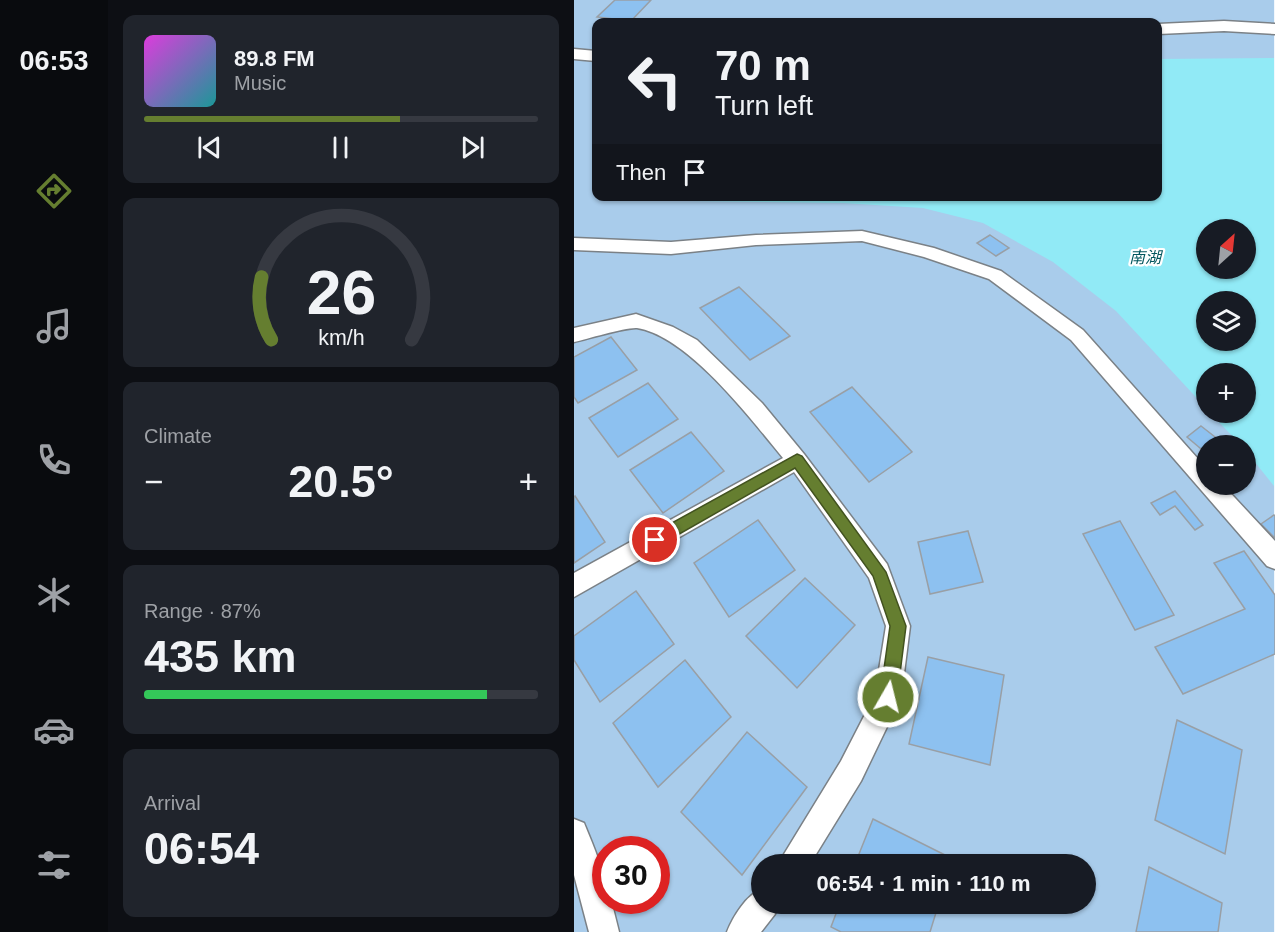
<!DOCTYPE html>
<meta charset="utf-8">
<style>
:root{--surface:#171b24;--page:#20242c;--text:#f1f3f6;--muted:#9ea1a6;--line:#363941;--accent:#657e30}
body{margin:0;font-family:Helvetica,"Noto Sans SC",sans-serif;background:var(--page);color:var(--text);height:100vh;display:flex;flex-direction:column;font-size:22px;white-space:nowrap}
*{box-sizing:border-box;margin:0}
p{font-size:20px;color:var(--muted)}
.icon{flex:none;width:33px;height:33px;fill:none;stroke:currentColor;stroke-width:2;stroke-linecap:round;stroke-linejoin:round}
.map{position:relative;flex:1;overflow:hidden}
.details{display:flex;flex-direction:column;gap:15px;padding:15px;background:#0d0f14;width:466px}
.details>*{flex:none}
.banner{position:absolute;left:18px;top:18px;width:570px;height:183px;border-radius:12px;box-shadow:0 2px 4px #0004;background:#171b24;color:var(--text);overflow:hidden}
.needle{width:39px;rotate:27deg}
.tools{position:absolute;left:622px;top:219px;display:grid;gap:12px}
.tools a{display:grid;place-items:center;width:60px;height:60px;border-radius:50%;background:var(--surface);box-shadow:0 2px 4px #0004;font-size:30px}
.speed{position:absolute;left:18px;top:836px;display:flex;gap:12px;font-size:30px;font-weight:700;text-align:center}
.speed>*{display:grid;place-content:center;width:78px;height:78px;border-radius:50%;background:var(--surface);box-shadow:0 2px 4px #0004;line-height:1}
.speed .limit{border:9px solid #d22;background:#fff;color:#111}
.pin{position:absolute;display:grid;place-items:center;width:51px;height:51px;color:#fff;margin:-26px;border:3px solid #fff;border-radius:50%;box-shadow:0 2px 6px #0007}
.me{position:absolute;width:66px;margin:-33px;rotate:8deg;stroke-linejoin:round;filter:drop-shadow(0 0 4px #0008)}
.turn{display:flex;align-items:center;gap:21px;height:126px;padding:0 24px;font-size:27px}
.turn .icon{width:78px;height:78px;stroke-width:2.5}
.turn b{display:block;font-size:42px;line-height:51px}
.then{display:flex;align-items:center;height:57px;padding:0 24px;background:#0003;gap:12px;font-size:22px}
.big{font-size:45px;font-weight:700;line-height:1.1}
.details .widget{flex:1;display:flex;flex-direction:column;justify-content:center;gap:9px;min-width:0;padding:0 21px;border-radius:12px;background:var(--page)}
.details .dial{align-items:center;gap:0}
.dial svg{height:156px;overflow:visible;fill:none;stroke:var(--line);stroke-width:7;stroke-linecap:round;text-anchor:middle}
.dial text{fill:var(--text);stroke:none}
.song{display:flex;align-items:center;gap:18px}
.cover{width:72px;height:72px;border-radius:9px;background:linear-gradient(135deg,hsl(300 70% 55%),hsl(180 70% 35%))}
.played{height:6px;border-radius:3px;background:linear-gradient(90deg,var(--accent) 65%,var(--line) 65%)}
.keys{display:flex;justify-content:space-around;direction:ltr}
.heat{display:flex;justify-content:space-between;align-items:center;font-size:33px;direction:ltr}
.charge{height:9px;border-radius:4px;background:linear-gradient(90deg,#34c759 87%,var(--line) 0)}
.trip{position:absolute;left:177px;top:854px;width:345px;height:60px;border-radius:30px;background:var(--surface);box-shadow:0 2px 4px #0004;font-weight:700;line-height:60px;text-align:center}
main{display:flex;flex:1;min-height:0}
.menu{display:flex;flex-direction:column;width:108px;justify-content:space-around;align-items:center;background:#090b0e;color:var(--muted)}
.menu .icon{width:42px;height:42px}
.menu .selected{color:var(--accent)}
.menu b{font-size:27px;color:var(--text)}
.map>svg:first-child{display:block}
.green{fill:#a9cceb;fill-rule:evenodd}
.water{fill:#91eaf6;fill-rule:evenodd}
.building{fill:#8dc1f0;stroke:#999fa5;stroke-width:1.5}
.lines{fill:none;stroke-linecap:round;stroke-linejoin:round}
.minor-casing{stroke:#7b8186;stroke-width:3}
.secondary-casing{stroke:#7b8186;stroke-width:3}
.minor{fill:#fff;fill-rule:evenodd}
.secondary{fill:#fff;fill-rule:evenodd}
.route{fill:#657e30;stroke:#42521f;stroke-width:1.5}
.labels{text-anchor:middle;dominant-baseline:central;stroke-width:4.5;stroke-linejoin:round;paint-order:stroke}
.far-water-label{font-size:16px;font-style:italic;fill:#03565e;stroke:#fff}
</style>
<main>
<nav class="menu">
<b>06:53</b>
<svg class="icon selected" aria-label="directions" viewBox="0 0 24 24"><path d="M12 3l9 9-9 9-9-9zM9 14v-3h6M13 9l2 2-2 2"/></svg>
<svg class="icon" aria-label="music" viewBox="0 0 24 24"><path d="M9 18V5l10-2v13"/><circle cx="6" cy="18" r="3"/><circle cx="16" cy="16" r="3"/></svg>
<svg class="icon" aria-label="phone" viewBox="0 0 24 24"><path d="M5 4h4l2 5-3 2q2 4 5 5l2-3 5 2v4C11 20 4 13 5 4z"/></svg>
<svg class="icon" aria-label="climate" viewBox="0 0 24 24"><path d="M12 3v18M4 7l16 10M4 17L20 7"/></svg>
<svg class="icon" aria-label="car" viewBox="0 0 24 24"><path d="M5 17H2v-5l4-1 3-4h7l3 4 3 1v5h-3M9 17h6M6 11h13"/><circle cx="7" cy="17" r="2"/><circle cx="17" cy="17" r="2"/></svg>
<svg class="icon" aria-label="filters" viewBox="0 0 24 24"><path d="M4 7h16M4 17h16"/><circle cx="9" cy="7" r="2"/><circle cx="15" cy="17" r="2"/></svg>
</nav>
<section class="details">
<div class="widget">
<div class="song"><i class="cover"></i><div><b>89.8 FM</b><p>Music</p></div></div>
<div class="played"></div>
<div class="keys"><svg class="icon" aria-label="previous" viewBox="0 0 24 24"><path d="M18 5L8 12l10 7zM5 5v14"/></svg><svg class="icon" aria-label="pause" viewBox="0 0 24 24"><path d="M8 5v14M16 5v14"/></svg><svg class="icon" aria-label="next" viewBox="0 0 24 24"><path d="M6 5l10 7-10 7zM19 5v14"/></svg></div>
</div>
<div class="widget dial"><svg viewBox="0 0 100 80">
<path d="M14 69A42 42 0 1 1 86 69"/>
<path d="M14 69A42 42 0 0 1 9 37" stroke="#657e30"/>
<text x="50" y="56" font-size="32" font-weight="700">26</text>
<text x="50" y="72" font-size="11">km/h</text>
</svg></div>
<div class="widget"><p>Climate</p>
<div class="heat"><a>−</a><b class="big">20.5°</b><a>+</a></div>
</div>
<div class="widget"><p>Range · 87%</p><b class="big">435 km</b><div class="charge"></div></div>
<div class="widget"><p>Arrival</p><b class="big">06:54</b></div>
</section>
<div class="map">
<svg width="701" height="932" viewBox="0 0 701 932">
<rect width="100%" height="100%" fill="#f1f7fd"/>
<!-- green -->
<path class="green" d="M0 0H700V932H0ZM22 22H584V196H22ZM633 230H672V268H633ZM633 302H672V340H633ZM633 374H672V412H633ZM633 446H672V484H633ZM32 849H82V900H32ZM188 864H512V903H188Z"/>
<!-- water -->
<path class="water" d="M700 58V486L672 451V446L667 445 636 413 672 412V374H633V409L542 311 479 262 409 223 349 208 269 203 115 201 42 197 584 196V59ZM633 230H672V268H633ZM633 302H672V340H633Z"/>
<!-- building -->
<g class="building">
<polygon points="41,0 77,0 57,21 23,17"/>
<polygon points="416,235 435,248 422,256 403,243"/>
<polygon points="165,287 216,336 176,360 126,308"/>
<polygon points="37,337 63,370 4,403 0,397 0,357"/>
<polygon points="74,383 104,419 44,457 15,418"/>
<polygon points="278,387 338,452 295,482 236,412"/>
<polygon points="627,426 650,444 633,446 633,454 613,437"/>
<polygon points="117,432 150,471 89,513 56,470"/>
<polygon points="601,491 629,525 621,530 601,506 586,515 577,503"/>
<polygon points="1,496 31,542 0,563 0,497"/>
<polygon points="700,515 701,516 701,538 687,524"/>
<polygon points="184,520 221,570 155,617 120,563"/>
<polygon points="546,521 600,615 561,630 509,534"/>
<polygon points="394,531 409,582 356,594 344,542"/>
<polygon points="670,551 701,595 701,654 609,694 581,647 671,609 640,563"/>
<polygon points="231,578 281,625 223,688 172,636"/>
<polygon points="62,591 100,644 26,702 0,660 0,636"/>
<polygon points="354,657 430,675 416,765 335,744"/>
<polygon points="111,660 157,717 84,787 39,723"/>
<polygon points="603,720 668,750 651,854 581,820"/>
<polygon points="173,732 233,787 168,875 107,812"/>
<polygon points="299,819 379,859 378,864 281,864"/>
<polygon points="575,867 648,903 644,932 562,932"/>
<polygon points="266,903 365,903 356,932 267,932 257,927"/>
</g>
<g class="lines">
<!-- minor casing -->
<g class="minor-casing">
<g id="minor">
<polygon points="288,231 360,248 427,271 509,330 633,469 633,484 648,484 701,541 701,569 693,566 497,340 415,279 350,257 288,241 182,245 97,254 0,250 0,238 97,242 182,235"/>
<path d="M62 314 99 327 123 340 188 403 230 454 313 564 336 626 327 697 323 706 287 781 236 864H204L267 761 301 695 312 626 295 578 220 472 0 597V573L209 458C177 419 114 336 63 328 52 327 13 339 0 342V328Z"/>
<path d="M0 819 10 823C20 848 32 873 32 900H37L45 932H15L0 875Z"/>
<path d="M188 889V903H205L201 914 187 932H153C159 917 172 895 188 889Z"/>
</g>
</g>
<!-- secondary casing -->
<g class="secondary-casing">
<g id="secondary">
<polygon points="650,21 701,24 701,34 650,31 584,34 584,24"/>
<polygon points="0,49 22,51 22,61 0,59"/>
</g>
</g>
<!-- minor -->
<use href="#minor" class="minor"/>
<!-- secondary -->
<use href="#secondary" class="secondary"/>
</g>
<!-- route -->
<polygon class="route" points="223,454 228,456 312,572 332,626 323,697 320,703 314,706 308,703 306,697 316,626 299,576 221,468 86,545 81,547 76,545 74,540 76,535"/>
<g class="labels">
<!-- far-water labels -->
<g class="far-water-label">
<text x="571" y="257">南湖</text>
</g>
</g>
</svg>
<div class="tools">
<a><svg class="needle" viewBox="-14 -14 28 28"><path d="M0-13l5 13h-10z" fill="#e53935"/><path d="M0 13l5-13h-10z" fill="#9ea1a6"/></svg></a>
<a><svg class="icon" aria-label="layers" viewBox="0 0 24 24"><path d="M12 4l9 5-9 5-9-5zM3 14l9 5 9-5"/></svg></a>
<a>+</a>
<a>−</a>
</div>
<div class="speed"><div class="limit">30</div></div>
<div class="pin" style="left:81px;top:540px;background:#d93025"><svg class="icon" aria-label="arrive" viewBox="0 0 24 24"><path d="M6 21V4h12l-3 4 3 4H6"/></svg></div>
<svg class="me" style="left:314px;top:697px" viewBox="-20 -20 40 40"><circle r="17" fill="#657e30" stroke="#fff" stroke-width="3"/><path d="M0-11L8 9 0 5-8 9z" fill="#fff"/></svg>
<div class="trip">06:54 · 1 min · 110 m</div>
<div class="banner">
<div class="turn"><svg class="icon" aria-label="left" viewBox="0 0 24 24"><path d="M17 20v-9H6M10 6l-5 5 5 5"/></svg><div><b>70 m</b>Turn left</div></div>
<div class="then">Then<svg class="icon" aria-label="arrive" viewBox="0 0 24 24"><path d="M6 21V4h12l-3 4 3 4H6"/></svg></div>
</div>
</div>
</main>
